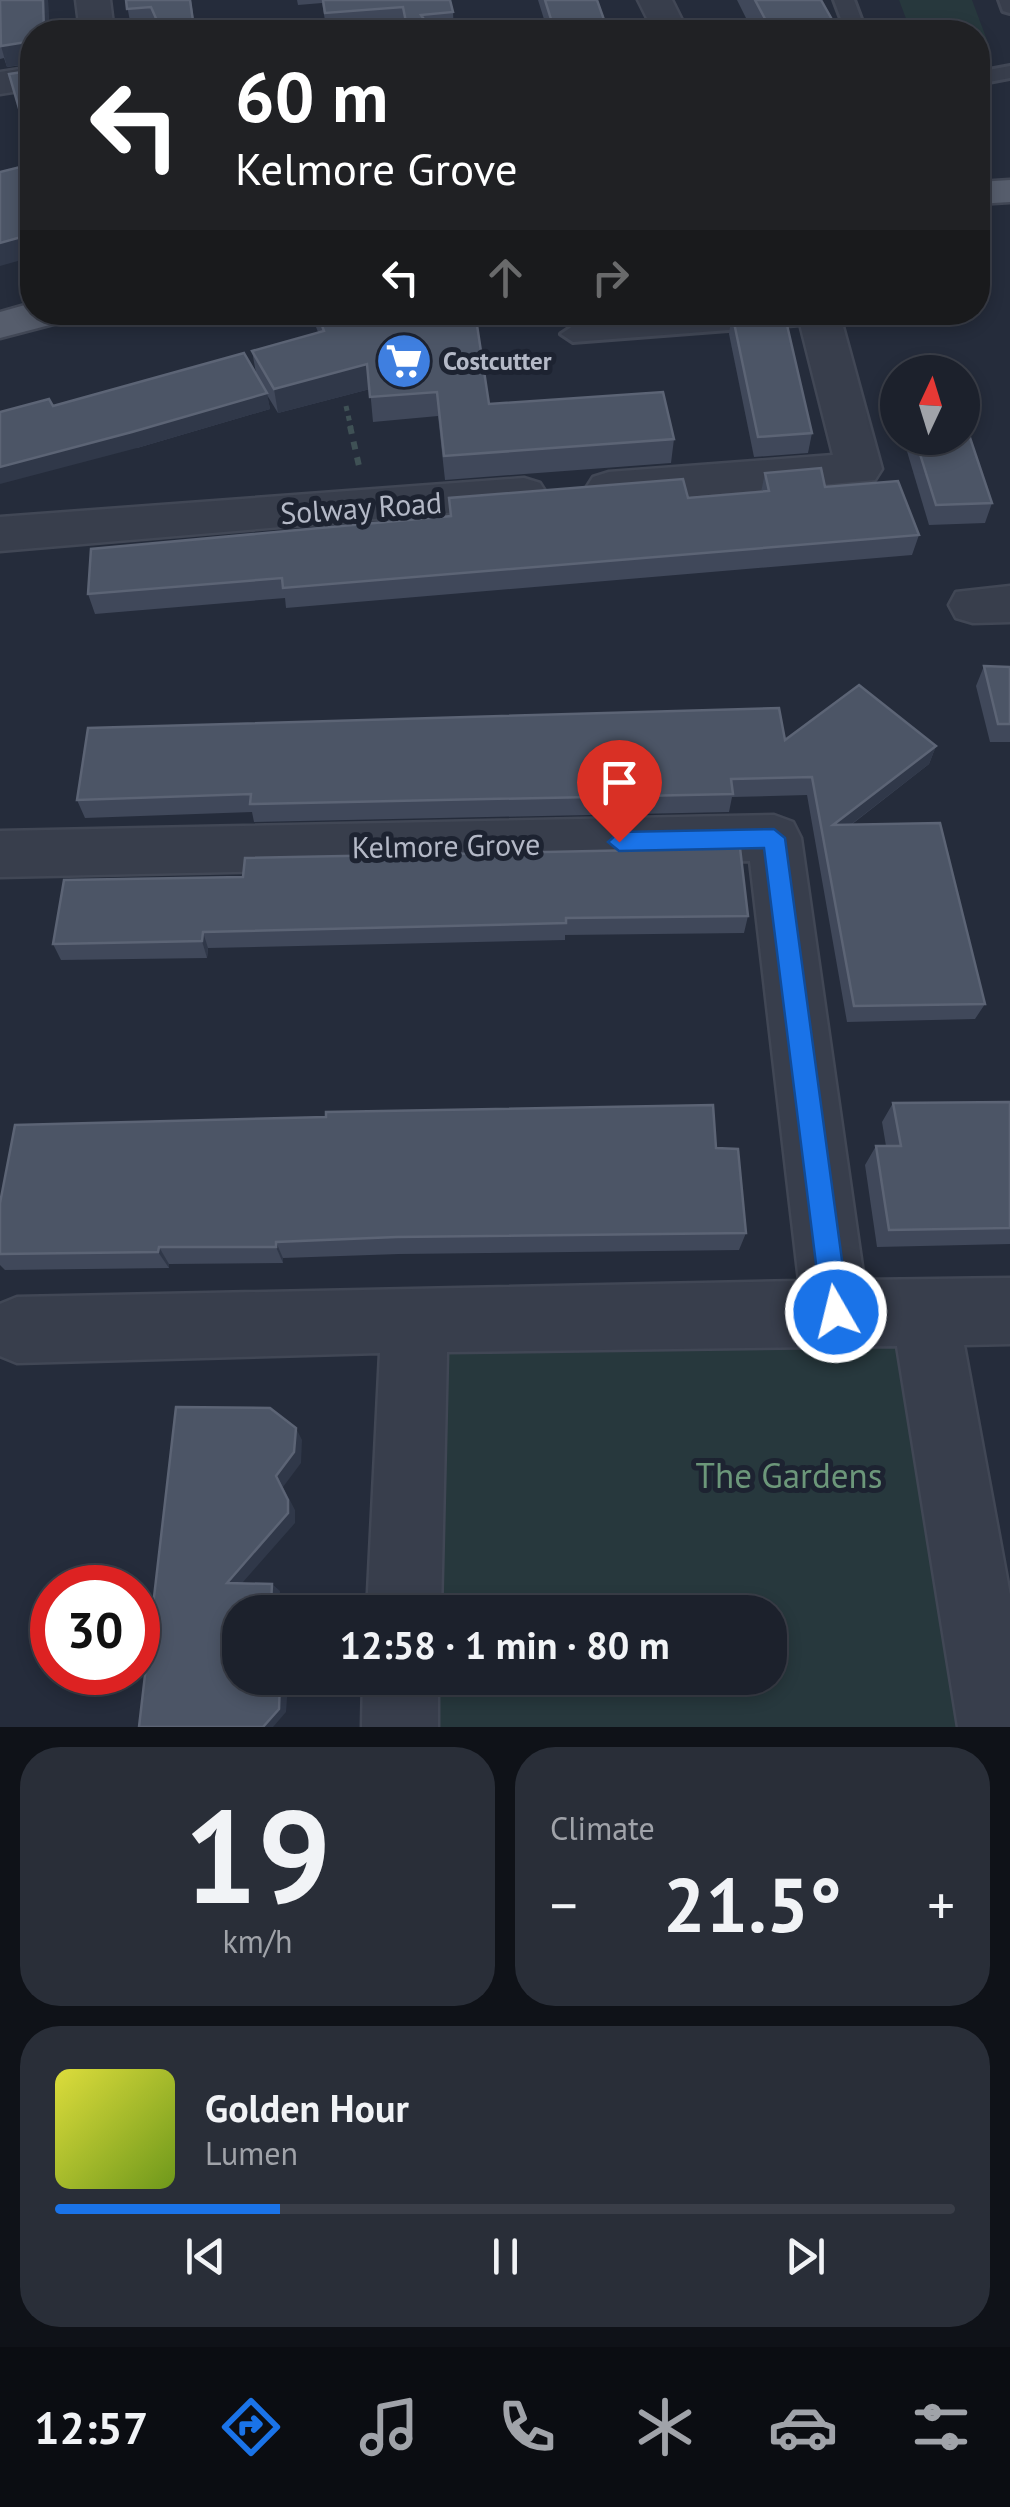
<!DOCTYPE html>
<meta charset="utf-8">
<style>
:root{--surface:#1c212c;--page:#292e38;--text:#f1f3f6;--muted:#a0a3a9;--line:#3a3e48;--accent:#1a73e8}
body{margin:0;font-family:"PT Sans",sans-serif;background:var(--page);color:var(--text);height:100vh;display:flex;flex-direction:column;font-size:38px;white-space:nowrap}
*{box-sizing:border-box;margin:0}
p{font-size:32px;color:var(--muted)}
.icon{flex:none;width:55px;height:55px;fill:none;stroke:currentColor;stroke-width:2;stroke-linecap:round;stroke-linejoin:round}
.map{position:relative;height:1727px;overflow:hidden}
.side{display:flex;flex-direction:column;gap:20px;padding:20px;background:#0f1218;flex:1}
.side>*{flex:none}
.hud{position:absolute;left:20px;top:20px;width:970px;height:305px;border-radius:40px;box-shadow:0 5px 15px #0003,0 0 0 2px var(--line);background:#202124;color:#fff;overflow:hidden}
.needle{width:65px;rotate:4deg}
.controls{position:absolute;left:880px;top:355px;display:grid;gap:20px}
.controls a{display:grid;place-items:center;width:100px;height:100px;border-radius:50%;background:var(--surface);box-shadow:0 5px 15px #0003,0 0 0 2px var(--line);font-size:50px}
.speed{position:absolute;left:30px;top:1565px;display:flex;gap:20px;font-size:50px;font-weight:700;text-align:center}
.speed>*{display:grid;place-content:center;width:130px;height:130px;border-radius:50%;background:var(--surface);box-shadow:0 5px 15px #0003,0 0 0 2px var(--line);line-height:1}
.speed .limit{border:15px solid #d22;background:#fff;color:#111}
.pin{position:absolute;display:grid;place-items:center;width:85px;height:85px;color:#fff;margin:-102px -42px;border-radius:50% 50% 50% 0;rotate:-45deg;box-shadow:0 0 10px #0007}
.pin .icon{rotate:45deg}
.me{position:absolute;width:110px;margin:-55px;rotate:352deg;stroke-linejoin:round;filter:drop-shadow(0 0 8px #0008)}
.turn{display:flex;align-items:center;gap:35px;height:210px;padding:0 50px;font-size:45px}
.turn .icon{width:130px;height:130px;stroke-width:2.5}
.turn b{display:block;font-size:70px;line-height:85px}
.lanes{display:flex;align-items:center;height:95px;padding:0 50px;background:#0003;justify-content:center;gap:50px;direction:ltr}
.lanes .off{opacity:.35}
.big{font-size:75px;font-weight:700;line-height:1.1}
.side .card{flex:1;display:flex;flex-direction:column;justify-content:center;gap:15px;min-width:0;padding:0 35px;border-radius:40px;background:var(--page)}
.side .dial{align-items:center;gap:0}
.dial b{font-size:130px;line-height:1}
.song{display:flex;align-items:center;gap:30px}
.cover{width:120px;height:120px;border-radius:15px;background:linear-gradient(135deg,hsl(60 70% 55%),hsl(80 70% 35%))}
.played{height:10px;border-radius:5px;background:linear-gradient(90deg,var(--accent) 25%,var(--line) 25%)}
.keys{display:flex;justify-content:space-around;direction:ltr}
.heat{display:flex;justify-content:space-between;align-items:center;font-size:55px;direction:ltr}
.side .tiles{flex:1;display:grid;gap:20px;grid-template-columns:1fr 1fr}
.card:last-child{grid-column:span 2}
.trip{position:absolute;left:222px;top:1595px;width:565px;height:100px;border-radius:40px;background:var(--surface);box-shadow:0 5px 15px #0003,0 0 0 2px var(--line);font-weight:700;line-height:100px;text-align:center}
.tab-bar{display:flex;height:160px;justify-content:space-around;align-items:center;background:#0b0d12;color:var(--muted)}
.tab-bar .icon{width:70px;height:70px}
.tab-bar .on{color:var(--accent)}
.tab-bar b{font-size:45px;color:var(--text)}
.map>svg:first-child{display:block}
.green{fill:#27383d}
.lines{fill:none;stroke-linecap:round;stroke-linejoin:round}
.service-casing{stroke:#414755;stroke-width:6}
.minor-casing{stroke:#414755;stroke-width:5}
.primary-casing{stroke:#414755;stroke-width:5}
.path-far1{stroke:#3f5155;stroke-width:5;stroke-dasharray:5 5;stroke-linecap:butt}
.path{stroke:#3f5155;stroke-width:6;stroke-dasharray:8 8;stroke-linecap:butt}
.service{fill:#383e4c;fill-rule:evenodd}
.minor{fill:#383e4c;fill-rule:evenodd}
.primary{fill:#565d6c;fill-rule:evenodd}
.wall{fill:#40485a}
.shaded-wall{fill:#303849}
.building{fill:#4c5566;stroke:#5c6475;stroke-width:2.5}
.route{fill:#1a73e8;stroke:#114b97;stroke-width:2.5}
.labels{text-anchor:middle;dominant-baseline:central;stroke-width:10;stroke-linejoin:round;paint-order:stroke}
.far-poi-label{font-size:25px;font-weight:bold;fill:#b4b9c7;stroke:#1d2331;text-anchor:start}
.street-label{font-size:30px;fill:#b4b9c7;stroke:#1d2331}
.near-park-label{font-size:35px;fill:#6c977a;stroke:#1d2331}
</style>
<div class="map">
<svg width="1010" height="1727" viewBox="0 0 1010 1727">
<rect width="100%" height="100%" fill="#252c3b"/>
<!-- green -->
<g class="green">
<polygon points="899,0 972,0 987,40 982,51 978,53 978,32 911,32"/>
<polygon points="912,1335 976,1727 420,1727 422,1678 770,1678 770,1612 423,1612 430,1337"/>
</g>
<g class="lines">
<!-- service casing -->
<g class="service-casing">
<g id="service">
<polygon points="834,0 854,0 866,32 846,32"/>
<polygon points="999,0 1010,0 1010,13 1003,11"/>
<polygon points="288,23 295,25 296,32 234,32 244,26"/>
<polygon points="1010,66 1010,78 978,84 978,72"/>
<polygon points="751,312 831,315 819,323 573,342 561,334 573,326"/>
</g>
</g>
<!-- minor casing -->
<g class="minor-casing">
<g id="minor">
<polygon points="76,0 110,0 114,32 80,32"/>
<polygon points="638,0 672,0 688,32 654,32"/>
<polygon points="32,67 32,89 0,94 0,72"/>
<polygon points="797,312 839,312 882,469 875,480 609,504 593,499 586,488 593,477 609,472 833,455"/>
<polygon points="524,478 540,483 547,494 540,505 0,551 0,517"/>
<polygon points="1010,586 1010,622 973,623 956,618 949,605 956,592"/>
<polygon points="774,815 793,822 801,838 864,1280 1010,1278 1010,1344 964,1345 1010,1595 1010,1727 958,1727 897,1346 447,1352 441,1612 367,1612 380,1353 17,1363 0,1356 0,1304 17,1297 799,1281 750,861 0,877 0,831"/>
<polygon points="363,1678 438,1678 438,1727 362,1727"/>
</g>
</g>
<!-- primary casing -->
<g class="primary-casing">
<g id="primary">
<polygon points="1010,180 1010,202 978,204 978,182"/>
<polygon points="32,303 32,312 70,312 65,321 0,338 0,312"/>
</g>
</g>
<!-- path-far1 -->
<polyline class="path-far1" points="346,406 351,428"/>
<!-- path -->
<polyline class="path" points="350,426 359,466"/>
<!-- service -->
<use href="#service" class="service"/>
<!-- minor -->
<use href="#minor" class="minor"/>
<!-- primary -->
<use href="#primary" class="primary"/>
</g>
<!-- wall -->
<g class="wall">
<polygon points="0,0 48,0 49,32 32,32 32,162 27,151 21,130 25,129 29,64 7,67 4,58 0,59"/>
<polygon points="126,0 191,0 195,28 216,32 157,32 156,31 132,32"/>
<polygon points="297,0 450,0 453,12 454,32 405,32 404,30 376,32 327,32 322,3 298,5"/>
<polygon points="538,0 597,0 608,31 626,32 548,32"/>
<polygon points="737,0 821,0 839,32 753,32"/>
<polygon points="310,312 475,312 489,404 674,439 671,463 445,480 438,416 373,422 370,389 278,413 267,395 270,409 137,448 53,406 256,373 252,351 318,332"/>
<polygon points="732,313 812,433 808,453 754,457 729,334"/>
<polygon points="898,389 898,419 893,404"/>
<polygon points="903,438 962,438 992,503 985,523 929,525"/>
<polygon points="765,473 825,487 919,535 912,555 286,608 285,598 95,614 88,594 450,517 449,498 688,498 761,492"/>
<polygon points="984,666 1010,667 1010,742 990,742 976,686"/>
<polygon points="785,740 936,746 929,764 851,825 985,1004 975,1019 847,1022 807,795 732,797 729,812 254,822 252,812 85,818 77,800"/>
<polygon points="64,880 748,916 744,933 565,935 565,940 208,948 207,958 61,960 53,944"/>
<polygon points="1010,1102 1010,1244 877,1247 865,1165 876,1146 886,1146 882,1122 893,1103"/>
<polygon points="716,1148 746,1233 739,1250 399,1254 283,1258 283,1263 169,1264 169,1268 5,1270 0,1265 0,1203"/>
</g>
<!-- shaded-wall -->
<g class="shaded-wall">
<polygon points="43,0 48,0 49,32 44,32"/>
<polygon points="26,42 31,63 7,67 1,46"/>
<polygon points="32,234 32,257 0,266 0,243"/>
<polygon points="367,364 370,389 278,413 274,389"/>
<polygon points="267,393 270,409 137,448 0,484 0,467"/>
<polygon points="936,746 929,764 827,843 833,825"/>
<polygon points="203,932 208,948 207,958 202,941"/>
<polygon points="276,1242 283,1258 283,1263 276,1247"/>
<polygon points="159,1247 169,1264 169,1268 158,1252"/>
<polygon points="296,1428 302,1440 301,1463 283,1487 295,1510 295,1523 236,1590 227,1583 276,1476"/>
<polygon points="272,1584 280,1591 279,1612 275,1612 271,1604"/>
<polygon points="278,1678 283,1678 288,1685 286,1712 273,1727 263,1727"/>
</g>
<!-- building -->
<g class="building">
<polygon points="0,0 43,0 44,32 32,32 32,153 21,130 25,129 9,74 29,71 30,46 26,42 1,46"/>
<polygon points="126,0 190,0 194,28 213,25 216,32 162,32 151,7 127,9"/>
<polygon points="323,0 450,0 453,12 421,15 433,32 408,32 403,7 325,13"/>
<polygon points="545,0 597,0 608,31 625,30 626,32 555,32"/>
<polygon points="755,0 821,0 839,32 772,32"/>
<polygon points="32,164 32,234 0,243 0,172"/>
<polygon points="317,312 475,312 489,404 663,392 674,439 444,456 437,392 370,397 367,364 274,389 252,351 324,331"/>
<polygon points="784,312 812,433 758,437 732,313"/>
<polygon points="244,353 267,393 132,432 0,467 0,412 49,399 53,406"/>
<polygon points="962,414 992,503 936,505 915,438 962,438"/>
<polygon points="821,468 825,487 898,481 919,535 283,588 282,578 88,594 91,549 451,516 449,498 683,479 688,498 769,491 765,473"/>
<polygon points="984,666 1010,667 1010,724 998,724"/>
<polygon points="859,685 936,746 833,825 940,823 985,1004 854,1006 812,777 731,779 733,794 250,804 251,794 77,800 88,728 779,708 785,740"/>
<polygon points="740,848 748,916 566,918 566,923 203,932 202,941 53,944 64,880 243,877 245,858"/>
<polygon points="1010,1102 1010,1228 889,1230 876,1146 901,1146 893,1103"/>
<polygon points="713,1105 716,1148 738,1149 746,1233 396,1237 276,1242 276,1247 159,1247 158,1252 0,1254 0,1203 15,1125 326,1117 326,1112"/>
<polygon points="176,1407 270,1408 296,1428 294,1452 276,1476 288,1500 288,1513 227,1583 272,1584 271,1604 275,1612 240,1612 240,1678 278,1678 280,1681 279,1709 263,1727 139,1727"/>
</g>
<!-- route -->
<polygon class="route" points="774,829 785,838 849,1312 845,1322 836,1326 826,1322 822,1312 764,848 619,851 608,842 619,832"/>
<!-- icons -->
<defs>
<g id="supermarket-disc" transform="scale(2.875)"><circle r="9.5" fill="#3f7fe0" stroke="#1d2331"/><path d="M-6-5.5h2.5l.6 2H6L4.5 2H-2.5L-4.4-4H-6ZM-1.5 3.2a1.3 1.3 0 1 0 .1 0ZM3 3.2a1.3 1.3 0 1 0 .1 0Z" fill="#fff"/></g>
</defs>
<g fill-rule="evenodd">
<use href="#supermarket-disc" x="404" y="361"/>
</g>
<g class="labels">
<!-- far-poi labels -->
<g class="far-poi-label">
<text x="443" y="361">Costcutter</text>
</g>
<!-- street labels -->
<g class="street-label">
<text transform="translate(361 507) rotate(-4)">Solway Road</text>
<text transform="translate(446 845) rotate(-1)">Kelmore Grove</text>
</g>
<!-- near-park labels -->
<g class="near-park-label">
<text x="789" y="1475">The Gardens</text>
</g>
</g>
</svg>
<div class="controls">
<a><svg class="needle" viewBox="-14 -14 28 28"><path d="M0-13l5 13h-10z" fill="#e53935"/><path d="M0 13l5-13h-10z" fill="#a0a3a9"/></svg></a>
</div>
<div class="speed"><div class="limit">30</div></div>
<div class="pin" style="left:619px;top:842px;background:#d93025"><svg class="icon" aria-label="arrive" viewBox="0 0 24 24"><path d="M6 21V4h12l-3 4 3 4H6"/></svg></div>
<svg class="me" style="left:836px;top:1312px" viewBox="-20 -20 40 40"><circle r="17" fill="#1a73e8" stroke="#fff" stroke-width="3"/><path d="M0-11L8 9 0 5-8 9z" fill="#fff"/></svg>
<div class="trip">12:58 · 1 min · 80 m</div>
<div class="hud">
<div class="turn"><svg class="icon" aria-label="left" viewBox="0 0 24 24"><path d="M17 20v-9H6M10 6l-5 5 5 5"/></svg><div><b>60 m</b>Kelmore Grove</div></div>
<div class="lanes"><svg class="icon" aria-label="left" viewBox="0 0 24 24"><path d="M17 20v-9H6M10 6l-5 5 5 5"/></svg><svg class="icon off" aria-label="ahead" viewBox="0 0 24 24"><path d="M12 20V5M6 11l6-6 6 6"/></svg><svg class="icon off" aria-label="right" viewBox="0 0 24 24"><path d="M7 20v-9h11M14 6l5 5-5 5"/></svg></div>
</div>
</div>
<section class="side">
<div class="tiles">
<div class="card dial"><b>19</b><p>km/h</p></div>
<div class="card"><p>Climate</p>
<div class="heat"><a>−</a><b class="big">21.5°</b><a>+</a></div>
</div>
<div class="card">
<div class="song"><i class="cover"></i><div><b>Golden Hour</b><p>Lumen</p></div></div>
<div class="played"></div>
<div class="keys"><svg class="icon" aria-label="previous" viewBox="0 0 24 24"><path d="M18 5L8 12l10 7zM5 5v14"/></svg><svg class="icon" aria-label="pause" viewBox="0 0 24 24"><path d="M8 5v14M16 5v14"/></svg><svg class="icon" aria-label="next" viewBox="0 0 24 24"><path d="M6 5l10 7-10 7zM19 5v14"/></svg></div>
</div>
</div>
</section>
<nav class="tab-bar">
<b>12:57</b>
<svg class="icon on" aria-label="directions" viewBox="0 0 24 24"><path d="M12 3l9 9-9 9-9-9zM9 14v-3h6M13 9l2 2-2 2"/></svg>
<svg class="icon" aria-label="music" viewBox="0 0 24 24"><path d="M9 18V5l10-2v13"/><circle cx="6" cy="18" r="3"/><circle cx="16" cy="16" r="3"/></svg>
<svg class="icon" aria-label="phone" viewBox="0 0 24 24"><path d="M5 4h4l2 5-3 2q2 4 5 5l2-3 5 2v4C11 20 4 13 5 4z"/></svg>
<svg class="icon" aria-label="climate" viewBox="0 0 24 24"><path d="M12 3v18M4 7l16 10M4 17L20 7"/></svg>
<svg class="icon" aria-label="car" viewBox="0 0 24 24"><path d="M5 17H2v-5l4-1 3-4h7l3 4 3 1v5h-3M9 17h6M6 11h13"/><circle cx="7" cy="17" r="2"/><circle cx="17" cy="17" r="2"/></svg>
<svg class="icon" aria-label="filters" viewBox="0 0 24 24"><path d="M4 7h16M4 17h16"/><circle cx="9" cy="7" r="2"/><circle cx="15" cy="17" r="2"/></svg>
</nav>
